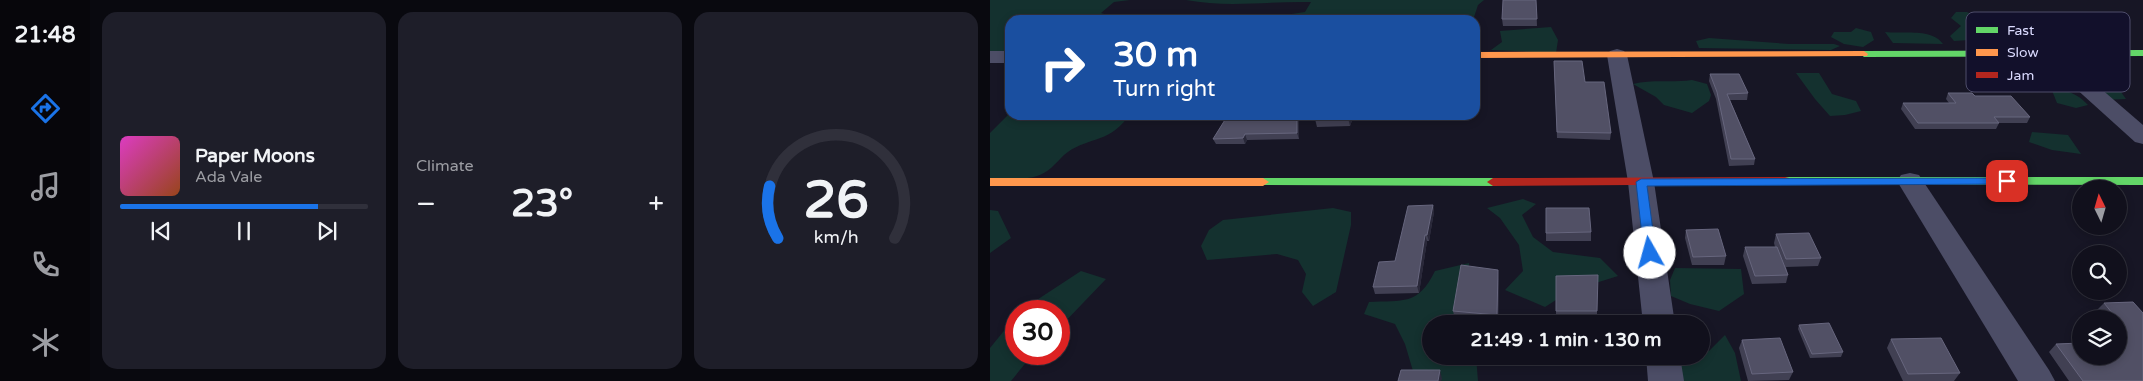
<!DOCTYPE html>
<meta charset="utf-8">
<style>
:root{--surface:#11101c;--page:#1e1e29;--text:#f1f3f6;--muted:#9c9da3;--line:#30303b;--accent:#1a73e8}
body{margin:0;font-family:"Varela Round",sans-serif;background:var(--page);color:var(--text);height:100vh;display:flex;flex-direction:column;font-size:19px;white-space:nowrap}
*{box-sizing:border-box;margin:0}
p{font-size:16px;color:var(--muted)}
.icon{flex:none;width:28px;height:28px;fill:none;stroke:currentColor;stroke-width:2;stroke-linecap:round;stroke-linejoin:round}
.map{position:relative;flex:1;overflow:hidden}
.details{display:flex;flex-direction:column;gap:12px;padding:12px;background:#09090f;width:900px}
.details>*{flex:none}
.guide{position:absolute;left:15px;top:15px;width:475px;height:105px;border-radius:15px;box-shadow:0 2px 8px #0003,0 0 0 1px var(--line);background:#1a4fa0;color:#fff;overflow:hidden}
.needle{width:32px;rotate:355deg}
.controls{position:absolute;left:1082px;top:180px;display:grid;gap:10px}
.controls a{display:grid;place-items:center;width:55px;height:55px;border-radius:50%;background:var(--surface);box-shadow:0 2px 8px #0003,0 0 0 1px var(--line);font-size:25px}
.speed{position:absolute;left:15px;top:300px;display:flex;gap:10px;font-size:25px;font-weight:700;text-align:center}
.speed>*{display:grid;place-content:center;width:65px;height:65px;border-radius:50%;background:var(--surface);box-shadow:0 2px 8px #0003,0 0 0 1px var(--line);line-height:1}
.speed .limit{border:8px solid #d22;background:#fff;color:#111}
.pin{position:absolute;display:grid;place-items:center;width:42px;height:42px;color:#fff;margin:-21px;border-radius:10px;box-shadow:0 2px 8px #0006}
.me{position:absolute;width:55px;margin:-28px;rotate:353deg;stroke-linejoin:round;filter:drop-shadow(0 0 4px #0008)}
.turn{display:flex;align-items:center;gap:18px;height:105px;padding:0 25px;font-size:22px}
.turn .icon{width:65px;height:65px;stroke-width:2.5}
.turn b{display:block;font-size:35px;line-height:42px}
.big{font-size:38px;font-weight:800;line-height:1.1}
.details .tile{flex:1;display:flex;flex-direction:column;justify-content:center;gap:8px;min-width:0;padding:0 18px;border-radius:15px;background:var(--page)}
.details .dial{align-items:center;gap:0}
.dial svg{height:130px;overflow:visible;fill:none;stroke:var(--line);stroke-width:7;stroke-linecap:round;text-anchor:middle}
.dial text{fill:var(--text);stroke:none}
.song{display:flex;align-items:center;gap:15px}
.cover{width:60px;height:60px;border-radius:8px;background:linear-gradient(135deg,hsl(310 70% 55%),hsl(20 70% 35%))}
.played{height:5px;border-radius:2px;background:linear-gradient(90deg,var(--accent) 80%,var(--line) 80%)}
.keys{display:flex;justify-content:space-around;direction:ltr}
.heat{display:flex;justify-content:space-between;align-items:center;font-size:28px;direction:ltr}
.details .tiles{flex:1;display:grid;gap:12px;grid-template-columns:repeat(3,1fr)}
.trip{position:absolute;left:432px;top:315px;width:288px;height:50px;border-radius:25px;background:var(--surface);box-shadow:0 2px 8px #0003,0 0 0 1px var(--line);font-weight:800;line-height:50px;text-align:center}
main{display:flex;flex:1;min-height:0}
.menu{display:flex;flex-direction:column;width:90px;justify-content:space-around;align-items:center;background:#07060b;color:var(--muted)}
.menu .icon{width:35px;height:35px}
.menu .current{color:var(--accent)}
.menu b{font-size:22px;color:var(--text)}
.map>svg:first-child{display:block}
.green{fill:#14312f}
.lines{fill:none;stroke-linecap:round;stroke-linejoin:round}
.street{fill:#4c4d66;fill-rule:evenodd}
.fast{fill:#63d668;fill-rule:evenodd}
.slow{fill:#ff974d;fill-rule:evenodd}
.jam{fill:#b3261e;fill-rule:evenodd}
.wall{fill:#414053}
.shaded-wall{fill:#292839}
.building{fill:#515065;stroke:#67667e}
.route{fill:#1a73e8;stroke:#114b97}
.key{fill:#12102b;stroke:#4e4d6b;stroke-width:1}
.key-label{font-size:14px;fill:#dbdbff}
</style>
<main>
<nav class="menu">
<b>21:48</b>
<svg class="icon current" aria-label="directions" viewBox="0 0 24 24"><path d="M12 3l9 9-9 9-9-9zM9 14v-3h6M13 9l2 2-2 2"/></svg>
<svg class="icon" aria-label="music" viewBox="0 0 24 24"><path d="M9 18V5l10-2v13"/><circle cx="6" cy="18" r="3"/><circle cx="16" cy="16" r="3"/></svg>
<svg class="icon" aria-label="phone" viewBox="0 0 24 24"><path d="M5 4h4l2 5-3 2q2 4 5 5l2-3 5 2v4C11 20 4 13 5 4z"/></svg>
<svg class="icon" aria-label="climate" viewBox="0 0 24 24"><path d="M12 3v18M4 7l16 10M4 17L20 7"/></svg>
</nav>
<section class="details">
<div class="tiles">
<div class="tile">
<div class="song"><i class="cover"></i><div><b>Paper Moons</b><p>Ada Vale</p></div></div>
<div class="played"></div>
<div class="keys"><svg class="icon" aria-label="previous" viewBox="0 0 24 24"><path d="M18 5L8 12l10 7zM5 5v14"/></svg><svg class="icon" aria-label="pause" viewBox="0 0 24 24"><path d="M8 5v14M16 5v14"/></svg><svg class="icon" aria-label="next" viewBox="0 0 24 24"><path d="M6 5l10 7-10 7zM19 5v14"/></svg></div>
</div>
<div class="tile"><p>Climate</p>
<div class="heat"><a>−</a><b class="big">23°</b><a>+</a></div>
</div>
<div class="tile dial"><svg viewBox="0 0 100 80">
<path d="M14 69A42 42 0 1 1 86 69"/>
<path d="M14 69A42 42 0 0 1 9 37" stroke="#1a73e8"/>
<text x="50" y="56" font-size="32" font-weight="700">26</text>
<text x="50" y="72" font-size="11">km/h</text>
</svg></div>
</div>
</section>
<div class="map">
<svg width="1153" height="381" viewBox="0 0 1153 381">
<rect width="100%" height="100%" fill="#171625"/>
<!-- green -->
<g class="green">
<polygon points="0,0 140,0 124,2 111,13 121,16 131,15 135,20 20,20 20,62 0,63"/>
<path d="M196 0H494L488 5 483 20H261L315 12 321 2C279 1 238 8 196 0Z"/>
<polygon points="966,12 977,12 981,14 981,18 978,19 992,26 992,32 981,35 979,40 964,41 960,36 971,26 961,18"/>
<polygon points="561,27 568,40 566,53 501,50 512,42 510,31"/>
<polygon points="866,28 881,32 884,40 873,47 854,44 841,37 844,32 861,32"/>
<path d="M895 32C914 34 942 28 953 44L903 43Z"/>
<polygon points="719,38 799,44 844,44 850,46 841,50 709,48 706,41"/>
<polygon points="806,73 829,73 842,94 866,101 871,111 855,115 840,116 825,99"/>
<polygon points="1115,75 1123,81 1136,99 1111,100 1096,80"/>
<path d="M702 80 717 84 721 95 719 101 702 113 674 105 666 97 643 84C662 79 682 83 702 80Z"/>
<path d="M1061 88C1076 90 1087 93 1098 105L1086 108 1067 103Z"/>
<path d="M20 113V115H134L137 118C118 144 95 137 74 155 66 163 58 173 47 176 35 180 13 179 0 180V133Z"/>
<polygon points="1042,132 1078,135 1091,154 1062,150 1039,142"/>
<polygon points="533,199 546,204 532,215 543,237 563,252 610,258 628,276 580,291 555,307 515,290 533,271 529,245 510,218 497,208"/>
<polygon points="343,208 361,212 361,225 346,292 323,306 312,292 316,274 308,260 287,254 217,260 211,246 219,230 233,220"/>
<polygon points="0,210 8,211 21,238 0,253"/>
<path d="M479 263V291L484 324H441V356H486L488 381H444L423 371 415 344 405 324 374 314 379 302C413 300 428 306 445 271Z"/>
<polygon points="685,268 751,269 754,294 729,311 700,304 681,296 680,280"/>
<polygon points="91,271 116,279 69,328 69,311 30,311"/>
<polygon points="26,316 26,354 43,354 21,381 0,381 0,348"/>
<polygon points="735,335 745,353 751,381 686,381 682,356 711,356 711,350 719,351"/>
</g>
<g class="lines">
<!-- street -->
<g class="street">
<polygon points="1059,48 1066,50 1153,125 1153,144 1145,142 1052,58 1049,54 1052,50"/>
<polygon points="627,49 634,51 637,55 664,182 685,324 653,324 638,182 617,55 620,51"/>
<rect x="0" y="51" width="20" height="12"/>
<polygon points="920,173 929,175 1059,370 1065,381 1028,381 907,181 911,175"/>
<polygon points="656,356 690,356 694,381 658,381"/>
</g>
<!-- fast -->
<g class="fast">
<polygon points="1153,50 1153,56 874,57 870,54 874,51"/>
<polygon points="795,177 1153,177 1153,185 791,184 789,181 791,178"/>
<polygon points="273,178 503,178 509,182 503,186 269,185 267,182 269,179"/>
</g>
<!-- slow -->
<g class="slow">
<polygon points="874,51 878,54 877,56 485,58 485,52"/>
<polygon points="0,178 273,178 279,182 273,186 0,186"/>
</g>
<!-- jam -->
<polygon class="jam" points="795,177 799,178 801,181 799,184 503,186 497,182 503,178"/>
</g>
<!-- wall -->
<g class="wall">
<polygon points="546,0 547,26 513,26 512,19"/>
<polygon points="564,61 595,82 621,133 620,140 567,138"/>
<polygon points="720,74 758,93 757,100 740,100 765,159 764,165 739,166 726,99 719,81"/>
<polygon points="958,93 985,96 1040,117 1037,123 1009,123 1006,129 925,129 911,109 913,103 959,103 956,99"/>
<polygon points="326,115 364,115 360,126 327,127 325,119"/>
<polygon points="277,116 307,116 309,121 309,139 257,140 255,144 226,144 223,139"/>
<polygon points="443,205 444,212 439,241 437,241 429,293 385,294 383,287 405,261"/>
<polygon points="696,230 736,256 734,265 702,265 695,238"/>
<polygon points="601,232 601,241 556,241 556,233"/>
<polygon points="786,234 831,258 828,266 796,267 798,275 796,283 762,284 753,256 755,247 785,247 784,243"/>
<polygon points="566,276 607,311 607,319 566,320"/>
<polygon points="509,279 508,323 465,319 463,311"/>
<polygon points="1143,302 1153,381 1079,381 1059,352 1066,344 1129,356 1129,319 1113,319 1106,311 1114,303"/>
<polygon points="809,325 853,352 851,357 820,358 808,329"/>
<polygon points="901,339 970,373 964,381 913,381 897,348"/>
<polygon points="752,340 803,372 799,380 758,381 749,348"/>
</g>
<!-- shaded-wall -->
<g class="shaded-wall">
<polygon points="359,115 364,115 360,126 358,118"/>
<polygon points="307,116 309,121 309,139 307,133"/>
<polygon points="255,134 257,140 255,144 253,138"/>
<polygon points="443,205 444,212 439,241 437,235"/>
<polygon points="435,235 437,241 429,293 427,286"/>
<polygon points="508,270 509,279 508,323 507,315"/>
<polygon points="450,370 452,379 451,381 448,381"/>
</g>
<!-- building -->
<g class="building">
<polygon points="513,0 546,0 547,19 512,19"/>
<polygon points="564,61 592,61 595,82 614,82 621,133 567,132"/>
<polygon points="720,74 749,74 758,93 737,94 765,159 741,159 727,92"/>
<polygon points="958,93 982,93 985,96 1021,96 1040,117 1004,117 1009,123 928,123 913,103 966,103"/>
<polygon points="238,115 307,116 307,133 255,134 253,138 223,139"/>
<polygon points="326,115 359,115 358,118 325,119"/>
<polygon points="443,205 437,235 435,235 427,286 383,287 389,262 405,261 418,206"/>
<polygon points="556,208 599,208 601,232 556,233"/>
<polygon points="728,229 736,256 703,257 696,230"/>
<polygon points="819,233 831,258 796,259 786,234"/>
<polygon points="755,247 787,247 798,275 765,276"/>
<polygon points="471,265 508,270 507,315 463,311"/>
<polygon points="608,275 607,311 566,311 566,276"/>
<polygon points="1143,302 1153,313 1153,381 1093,381 1066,344 1091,343 1091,356 1129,356 1129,328 1135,328 1129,321 1129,319 1127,319 1114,303"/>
<polygon points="839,323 853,352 822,354 809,325"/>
<polygon points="790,338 803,372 762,374 752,340"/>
<polygon points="951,338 970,373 918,374 901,339"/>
<polygon points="411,370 450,370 448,381 408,381"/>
</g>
<!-- route -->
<polygon class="route" points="1017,178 1023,181 1021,184 657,186 666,253 665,256 656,256 654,253 646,182 651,179"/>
<!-- legend -->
<rect x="976" y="12" width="164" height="80" rx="8" class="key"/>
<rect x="986" y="27" width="22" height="6" fill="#63d668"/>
<rect x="986" y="49" width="22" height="7" fill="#ff974d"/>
<rect x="986" y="72" width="22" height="6" fill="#b3261e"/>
<g class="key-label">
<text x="1017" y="35">Fast</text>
<text x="1017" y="57">Slow</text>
<text x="1017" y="80">Jam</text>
</g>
</svg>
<div class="controls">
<a><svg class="needle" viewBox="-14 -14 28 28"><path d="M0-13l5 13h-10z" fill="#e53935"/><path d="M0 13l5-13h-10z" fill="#9c9da3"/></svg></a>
<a><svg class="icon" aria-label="search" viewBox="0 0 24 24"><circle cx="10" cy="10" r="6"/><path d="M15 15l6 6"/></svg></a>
<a><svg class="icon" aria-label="layers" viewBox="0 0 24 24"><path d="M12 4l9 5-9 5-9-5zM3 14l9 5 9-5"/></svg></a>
</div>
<div class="speed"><div class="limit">30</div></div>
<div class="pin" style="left:1017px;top:181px;background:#d93025"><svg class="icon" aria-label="arrive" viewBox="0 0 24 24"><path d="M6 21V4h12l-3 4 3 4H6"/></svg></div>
<svg class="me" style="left:660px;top:253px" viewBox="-20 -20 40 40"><circle r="19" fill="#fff"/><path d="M0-13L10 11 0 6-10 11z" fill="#1a73e8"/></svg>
<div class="trip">21:49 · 1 min · 130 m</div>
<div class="guide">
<div class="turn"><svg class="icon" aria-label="right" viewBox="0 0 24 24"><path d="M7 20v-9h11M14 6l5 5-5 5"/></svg><div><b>30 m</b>Turn right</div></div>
</div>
</div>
</main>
